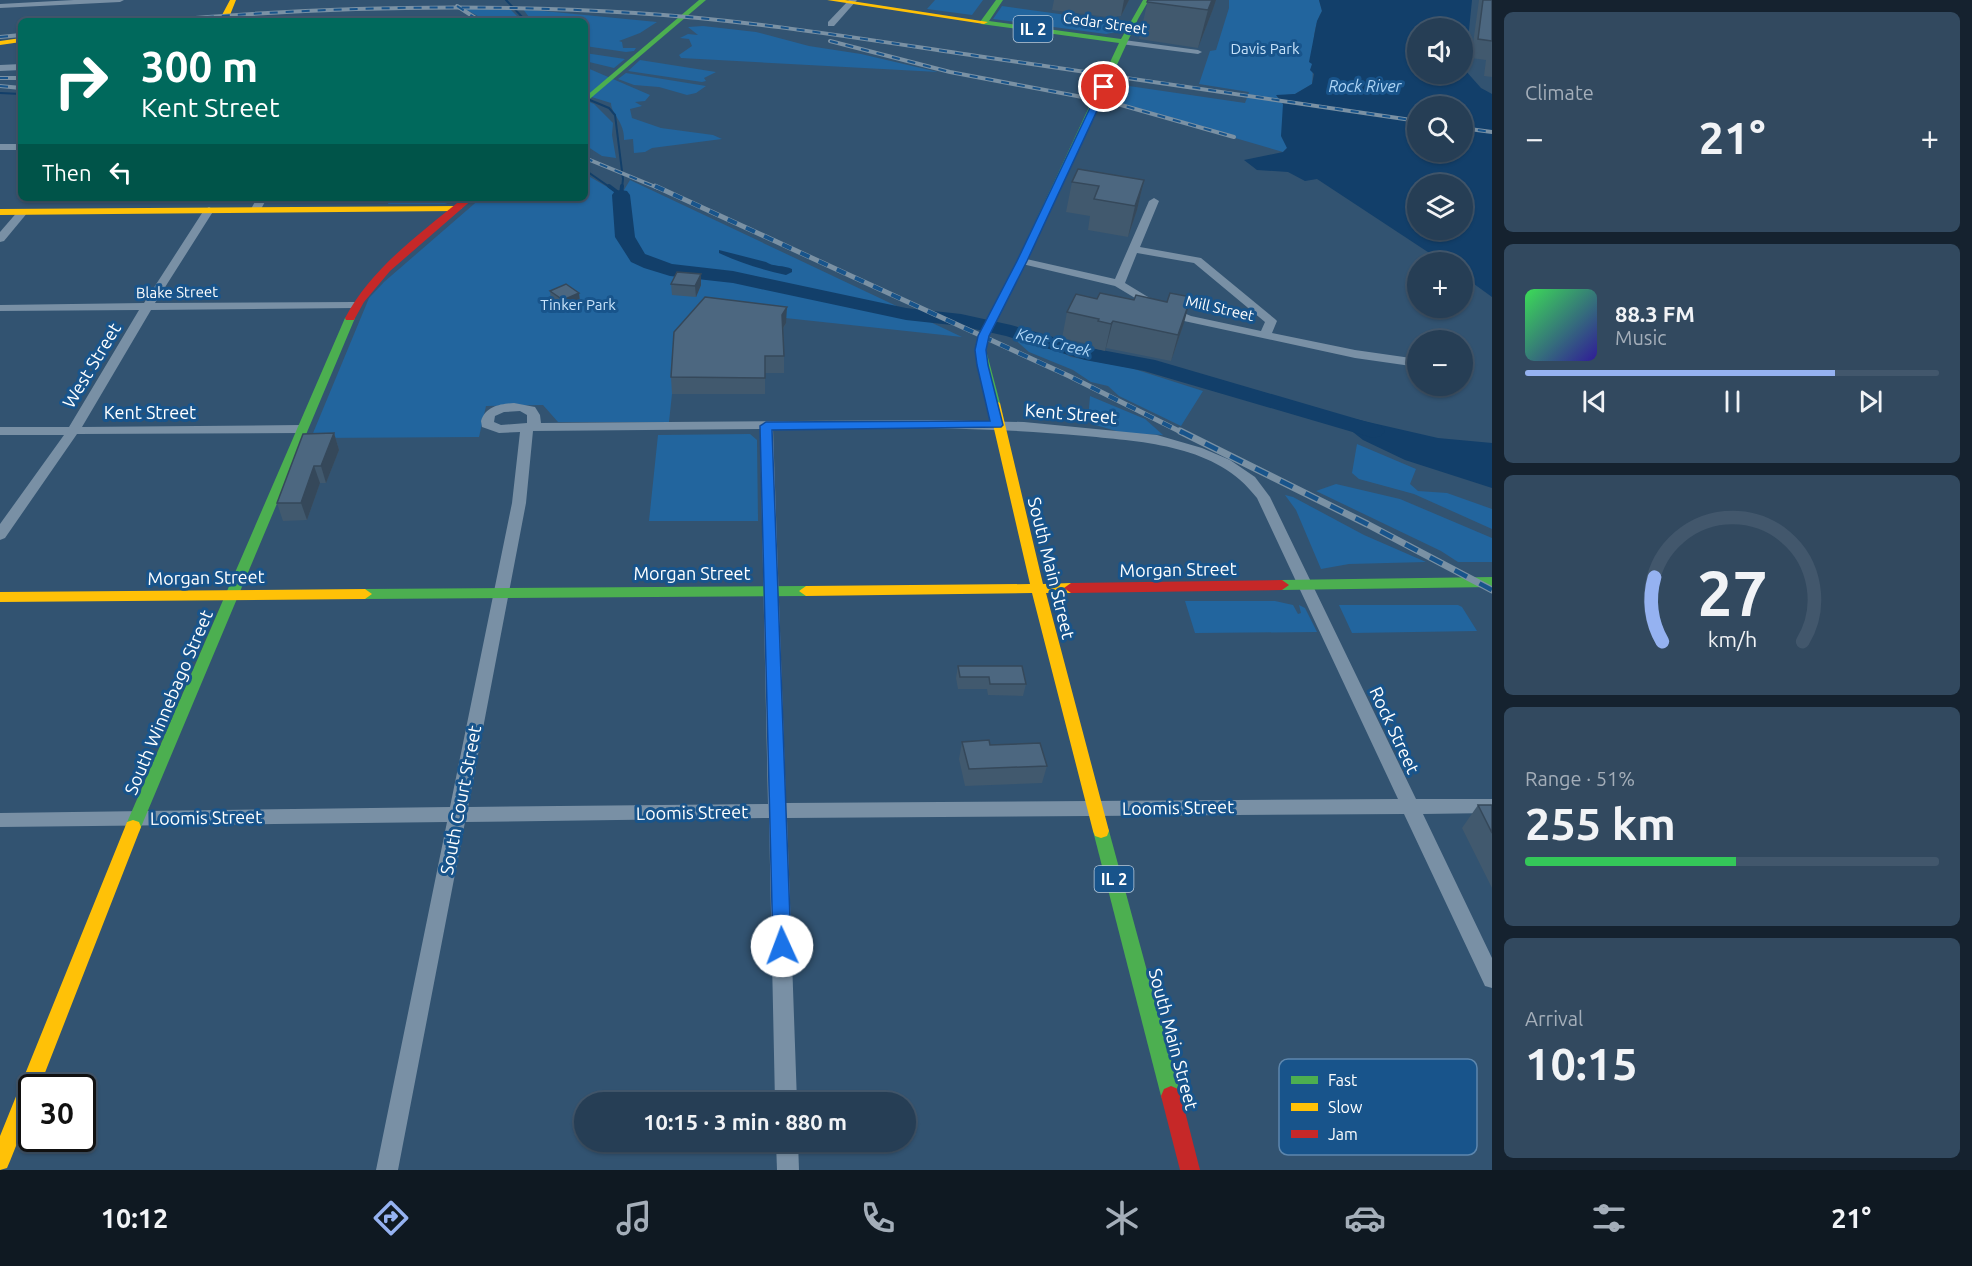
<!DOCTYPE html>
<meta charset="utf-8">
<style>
:root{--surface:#263e55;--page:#32495f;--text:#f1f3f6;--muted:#a4aeb9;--line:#42576c;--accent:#95b2f1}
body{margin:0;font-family:Ubuntu,sans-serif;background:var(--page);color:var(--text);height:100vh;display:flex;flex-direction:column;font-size:22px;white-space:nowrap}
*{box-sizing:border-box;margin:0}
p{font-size:20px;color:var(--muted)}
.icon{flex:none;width:33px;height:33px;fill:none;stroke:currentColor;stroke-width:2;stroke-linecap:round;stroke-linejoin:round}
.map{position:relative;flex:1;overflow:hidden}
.details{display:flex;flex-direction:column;gap:12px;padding:12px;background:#15222f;width:480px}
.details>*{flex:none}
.guide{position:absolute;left:18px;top:18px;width:570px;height:183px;border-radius:9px;box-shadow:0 2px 4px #0004,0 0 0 2px var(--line);background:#00695c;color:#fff;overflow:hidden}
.controls{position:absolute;left:1407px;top:18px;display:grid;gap:12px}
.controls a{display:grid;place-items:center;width:66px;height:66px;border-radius:50%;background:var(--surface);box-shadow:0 2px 4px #0004,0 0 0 2px var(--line);font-size:30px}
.speed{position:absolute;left:18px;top:1074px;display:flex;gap:12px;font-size:30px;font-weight:700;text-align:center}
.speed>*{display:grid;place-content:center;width:78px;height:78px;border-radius:50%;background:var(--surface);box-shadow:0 2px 4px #0004,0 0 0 2px var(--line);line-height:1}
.speed .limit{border:3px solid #111;border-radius:9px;background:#fff;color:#111}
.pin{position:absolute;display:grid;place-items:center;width:51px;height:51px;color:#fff;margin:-26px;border:3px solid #fff;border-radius:50%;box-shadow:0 2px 6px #0007}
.me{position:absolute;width:66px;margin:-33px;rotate:358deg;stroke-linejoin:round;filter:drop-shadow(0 0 4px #0008)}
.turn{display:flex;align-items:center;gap:21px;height:126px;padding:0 24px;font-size:27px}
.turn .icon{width:78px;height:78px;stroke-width:2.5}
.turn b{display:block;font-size:42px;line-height:51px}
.then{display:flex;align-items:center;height:57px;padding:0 24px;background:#0003;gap:12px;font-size:22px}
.big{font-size:45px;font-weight:700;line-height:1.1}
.details .card{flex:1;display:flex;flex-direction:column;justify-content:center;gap:9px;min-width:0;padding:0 21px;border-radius:9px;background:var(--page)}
.details .dial{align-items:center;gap:0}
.dial svg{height:156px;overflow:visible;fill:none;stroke:var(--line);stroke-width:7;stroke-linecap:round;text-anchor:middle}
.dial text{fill:var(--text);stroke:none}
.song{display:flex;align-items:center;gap:18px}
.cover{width:72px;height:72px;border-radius:9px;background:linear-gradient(135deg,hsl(130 70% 55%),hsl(250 70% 35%))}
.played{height:6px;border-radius:3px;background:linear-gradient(90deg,var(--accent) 75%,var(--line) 75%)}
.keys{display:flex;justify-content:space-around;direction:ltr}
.heat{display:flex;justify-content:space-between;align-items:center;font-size:33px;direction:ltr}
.charge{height:9px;border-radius:4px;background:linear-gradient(90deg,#34c759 51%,var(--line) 0)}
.trip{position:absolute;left:574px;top:1092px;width:342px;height:60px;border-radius:30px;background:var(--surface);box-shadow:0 2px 4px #0004,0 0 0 2px var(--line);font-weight:700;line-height:60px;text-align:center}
.menu{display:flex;height:96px;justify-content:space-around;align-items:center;background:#0f1922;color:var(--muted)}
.menu .icon{width:42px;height:42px}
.menu .on{color:var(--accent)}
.menu b{font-size:27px;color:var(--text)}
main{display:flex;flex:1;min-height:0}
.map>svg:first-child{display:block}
.green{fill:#22659e}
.water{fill:#123f6a;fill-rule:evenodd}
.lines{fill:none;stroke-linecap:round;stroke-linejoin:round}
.stream-far1{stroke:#123f6a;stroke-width:2}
.stream{stroke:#123f6a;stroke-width:4}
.river{fill:#123f6a;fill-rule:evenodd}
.street{fill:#7990a5;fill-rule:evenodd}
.fast{fill:#4caf50;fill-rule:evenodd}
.slow{fill:#ffc107;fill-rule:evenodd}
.jam{fill:#c62828;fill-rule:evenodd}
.rail-far2-casing{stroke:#7a91a4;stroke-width:4}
.rail-far1-casing{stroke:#7a91a4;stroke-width:5}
.rail-casing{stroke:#7a91a4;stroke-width:7}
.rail-far2{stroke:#18548b;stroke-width:2;stroke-dasharray:8;stroke-linecap:butt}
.rail-far1{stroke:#18548b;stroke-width:4;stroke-dasharray:10;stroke-linecap:butt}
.rail{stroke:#18548b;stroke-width:4.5;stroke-dasharray:14;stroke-linecap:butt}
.wall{fill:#41596e}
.shaded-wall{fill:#35485a}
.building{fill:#4c6780;stroke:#35485a;stroke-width:1.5}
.route{fill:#1a73e8;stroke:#114b97;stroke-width:1.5}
.labels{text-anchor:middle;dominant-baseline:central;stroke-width:6;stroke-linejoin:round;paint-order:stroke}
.far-street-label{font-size:15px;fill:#fff;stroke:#18548b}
.far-park-label{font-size:15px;fill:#c8e3fa;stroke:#18548b}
.shield{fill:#18548b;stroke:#baccdc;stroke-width:1.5}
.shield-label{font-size:16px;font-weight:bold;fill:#fff}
.far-water-label{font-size:16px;font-style:italic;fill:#aed5f6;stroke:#18548b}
.street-label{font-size:18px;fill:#fff;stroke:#18548b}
.key{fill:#18548b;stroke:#5d87ae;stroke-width:1.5}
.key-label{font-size:16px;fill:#fff}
</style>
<main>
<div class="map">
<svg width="1492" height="1170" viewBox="0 0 1492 1170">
<rect width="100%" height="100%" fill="#325371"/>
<!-- green -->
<g class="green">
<polygon points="935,0 983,0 972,15 927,9"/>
<path d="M1229 0H1319L1322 11C1309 33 1315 61 1312 84L1295 94 1277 96 1283 104 1287 148 1283 152 1115 103 1122 85 1245 103 1249 92 1199 84 1210 51 1216 50 1229 8Z"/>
<polygon points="1002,6 1124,23 1121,31 1106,34 993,19"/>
<polygon points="463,8 509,8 522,21 487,21"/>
<polygon points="523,9 657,22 640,33 619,41 622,42 623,48 636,48 634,51 626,52 585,46 585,21 532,21"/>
<polygon points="703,26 756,32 809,46 861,54 938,72 681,58 679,55 692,46 689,39 680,38 688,34 698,35 688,27"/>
<polygon points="585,53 625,59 614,68 585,61"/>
<polygon points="640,60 716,72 704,78 706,81 702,82 628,71"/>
<path d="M585 67 650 95 645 101 635 102 642 106 630 109 632 118 661 128 713 135 722 139 652 148 645 152 634 153 633 139 624 140C625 122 611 114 611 103L585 95Z"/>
<polygon points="626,73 706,86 696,93 687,95 659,87 634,85 618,79"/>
<polygon points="585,100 594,104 613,123 612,135 616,158 602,156 585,145"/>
<polygon points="585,174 621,195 630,180 962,337 710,310 672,394 669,422 558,422 543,405 486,406 479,437 311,438 369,298 384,282 481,198 585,198"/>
<polygon points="389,198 460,198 445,204 388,204"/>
<polygon points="1012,337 1053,348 1071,357 1131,368 1203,391 1181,426 1119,396 1108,386 1091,382 1073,370 1029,352"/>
<polygon points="1090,396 1145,419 1163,435 1123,433 1092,424 1088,421"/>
<polygon points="750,434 757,440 758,521 649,521 658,435"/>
<polygon points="1357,444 1416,469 1410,484 1418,491 1447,493 1492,509 1492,529 1414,494 1359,479 1352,473"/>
<polygon points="1336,484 1400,499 1492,538 1492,562 1458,562 1441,551 1316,491"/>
<polygon points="1285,495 1293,497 1364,535 1426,562 1349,564 1321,569 1296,510"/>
<polygon points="1185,601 1275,601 1293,605 1298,614 1301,613 1299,605 1305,608 1317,632 1195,633"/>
<polygon points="1339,605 1458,605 1462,607 1477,631 1352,633"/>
</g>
<!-- water -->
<g class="water">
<path d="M1319 0H1472L1465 70 1481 88 1492 94V297L1463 276 1462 262H1443L1317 179 1305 181 1288 172 1257 170 1244 160 1283 152 1287 148 1281 136 1283 104 1276 95 1295 94 1312 84 1314 74 1310 70 1312 64 1309 62 1317 21 1322 11ZM1418 28H1462V74H1418ZM1418 106H1462V152H1418ZM1418 184H1462V230H1418Z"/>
<path d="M719 250 766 262C773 267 784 265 792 269V272L786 275C763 270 740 263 719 253Z"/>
<polygon points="1329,413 1438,438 1492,443 1492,488 1405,460 1363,440"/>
</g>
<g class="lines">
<!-- stream-far1 -->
<g class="stream-far1">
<polyline points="506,0 526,21"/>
<polyline points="0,93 21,94"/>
<polyline points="585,98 609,108 615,115 623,179 622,188"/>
<polyline points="585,170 611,188"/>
</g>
<!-- stream -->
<polyline class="stream" points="609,186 621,195 622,186"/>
<!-- river -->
<polygon class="river" points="621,190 627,191 630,195 635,237 645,254 672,264 733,271 906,308 961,314 1011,325 1096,349 1155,360 1381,426 1385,431 1381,436 1373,438 1144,371 1085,360 1006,336 961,326 906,320 733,283 670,276 644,268 631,262 615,237 612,195 615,191"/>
<!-- street -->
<g class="street">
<polygon points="74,0 124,0 120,2 0,8 0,4"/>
<polygon points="849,0 857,0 834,26 828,26 828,22"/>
<polygon points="1124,40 1198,50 1202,52 1198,54 1121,44 1121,40"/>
<polygon points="21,64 21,70 0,71 0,65"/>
<rect x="0" y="144" width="21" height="6"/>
<polygon points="257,198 267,198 260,211 256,212 251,209"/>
<path d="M1154 198 1159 201 1140 247 1201 258 1275 319 1277 321 1272 333 1355 350 1418 359V367L1355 358 1184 321 1145 304 1115 286 1018 263 1017 261 1022 258 1115 279 1149 201ZM1137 253 1194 263 1265 322 1261 331 1191 316 1153 300 1125 283Z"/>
<polygon points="209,207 214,210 155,303 355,302 361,305 355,308 151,310 82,427 301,425 308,429 301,433 77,434 5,538 0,540 0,524 64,435 0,435 0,427 69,427 139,310 0,311 0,305 144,303 204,210"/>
<polygon points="23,209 28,212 4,241 0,242 0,232 19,210"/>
<path d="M514 403 535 407 540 415 541 423 928 420 1024 422 1157 435 1202 448 1230 460 1255 477 1270 497 1416 799H1492V813L1423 814 1492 958V988L1485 986 1404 814 787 818 797 1102H775L769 818 465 822 398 1170H376L447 822 0 827V813L450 807 512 503 520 432 499 433 482 427 481 421C486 406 500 404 514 403ZM520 411 527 415V423L501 425 494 422 495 416 504 412ZM928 428C981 429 1032 431 1085 436 1145 442 1217 445 1257 498L1398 799 786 803 773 429ZM760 429 768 804 468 807 526 503 533 431Z"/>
<polygon points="776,1142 798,1142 799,1170 777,1170"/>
</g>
<!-- fast -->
<g class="fast">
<polygon points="699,0 706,0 585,103 585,97"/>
<polygon points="996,0 1003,0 989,21 1121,39 1143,0 1149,0 1138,19 1027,261 989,336 986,350 1000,403 994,406 988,403 976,350 979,336 1017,261 1119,43 981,24 980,22"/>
<polygon points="350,315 355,318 141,827 139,832 133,834 127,832 125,827 345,318"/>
<polygon points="1492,577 1492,587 1282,590 1275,585 1282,580"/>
<polygon points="806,586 813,591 806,596 365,599 358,594 365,589"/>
<polygon points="1101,824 1107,826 1109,831 1181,1096 1178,1103 1171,1106 1164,1103 1161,1096 1093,831 1095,826"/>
</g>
<!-- slow -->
<g class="slow">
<polygon points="230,0 236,0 230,15 231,20 215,21 223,18 222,15"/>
<polygon points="827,0 845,0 988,22 984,24"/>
<polygon points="21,38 21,42 0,45 0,41"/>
<polygon points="460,206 462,208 457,211 0,215 0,209"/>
<polygon points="994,400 1000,403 1043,584 1071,583 1078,588 1071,593 1046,593 1109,831 1107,836 1101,838 1095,836 1093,831 1032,593 806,596 799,591 806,586 1030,584 988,403"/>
<polygon points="365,589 372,594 365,599 0,602 0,592"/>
<polygon points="133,820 139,822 141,827 39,1088 32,1088 32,1106 10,1161 7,1168 0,1170 0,1136 125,827 127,822"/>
</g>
<!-- jam -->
<g class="jam">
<path d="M463 198H474L390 271 364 302 354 320H346L345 318C372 267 420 234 463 198Z"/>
<polygon points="1282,580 1289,585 1282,590 1071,593 1064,588 1071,583"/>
<polygon points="1171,1086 1178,1089 1181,1096 1200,1170 1180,1170 1161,1096 1164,1089"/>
</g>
<!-- rail-far2 casing -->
<g class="rail-far2-casing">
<g id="rail-far2">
<polyline points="457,6 480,21"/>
<path d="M158 21C317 7 476 3 635 13 750 20 863 39 977 56 1124 77 1271 99 1418 121"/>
<polyline points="0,37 21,35"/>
<polyline points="830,41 950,72 1114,103 1234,137"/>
<polyline points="0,78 21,78"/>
<polyline points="0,86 21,88"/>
<polyline points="1462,128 1492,132"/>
<polyline points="585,158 658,188"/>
</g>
</g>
<!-- rail-far1 casing -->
<g class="rail-far1-casing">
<polyline id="rail-far1" points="655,186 1069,376 1183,433"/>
</g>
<!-- rail casing -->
<g class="rail-casing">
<polyline id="rail" points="1180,431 1367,524 1492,590"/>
</g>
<!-- rail-far2 -->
<use href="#rail-far2" class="rail-far2"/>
<!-- rail-far1 -->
<use href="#rail-far1" class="rail-far1"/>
<!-- rail -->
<use href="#rail" class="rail"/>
</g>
<!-- wall -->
<g class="wall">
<polygon points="1054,0 1129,0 1121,16 1117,16 1116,18 1052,10"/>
<polygon points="1148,0 1216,0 1213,9 1198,48 1139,39"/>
<polygon points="1479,0 1492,0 1492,77 1484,76 1486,60 1471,58"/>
<polygon points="1144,180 1137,210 1128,237 1088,230 1090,216 1066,212 1072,182"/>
<polygon points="671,284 701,285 696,297 672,295"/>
<polygon points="550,291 579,293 580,304 565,311 551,302"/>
<polygon points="1067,312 1184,323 1171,361 1106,348 1105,351 1092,348 1093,345 1062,338"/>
<polygon points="786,323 783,329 784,356 784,373 765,373 765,394 672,394 671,377"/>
<polygon points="334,433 339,450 326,483 320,483 307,520 283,521 277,503"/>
<polygon points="958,666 1026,684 1023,696 988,695 987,689 958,689 956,678"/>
<polygon points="962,742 990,745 1047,766 1042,783 965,786 959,759"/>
<polygon points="1478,805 1492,805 1492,888 1462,828"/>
</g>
<!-- shaded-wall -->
<g class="shaded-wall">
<polygon points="1124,0 1129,0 1121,16"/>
<polygon points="1212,0 1216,0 1213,9 1198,48 1208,10"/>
<polygon points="1144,180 1137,210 1128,237 1135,206"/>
<polygon points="701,274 701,285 696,297 695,286"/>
<polygon points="579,293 580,304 565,311 563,300"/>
<polygon points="1191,297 1184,323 1171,361 1178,335"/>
<polygon points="787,307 786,323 781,331 782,315"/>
<polygon points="1113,321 1106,348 1105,351 1111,324"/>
<polygon points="334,433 339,450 326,483 321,466"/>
<polygon points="314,466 320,483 307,520 301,503"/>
</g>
<!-- building -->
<g class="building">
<polygon points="1148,0 1212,0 1208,10 1147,2"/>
<polygon points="1483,0 1492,0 1492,41 1478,39"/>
<polygon points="1078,169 1144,180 1135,206 1094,199 1099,186 1072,182"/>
<polygon points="677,272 701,274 695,286 671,284"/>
<polygon points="566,284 579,293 563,300 550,291"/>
<polygon points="1100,293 1134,300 1136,295 1167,302 1170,293 1191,297 1178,335 1113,321 1111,324 1098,321 1099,319 1067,312 1076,294 1097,299"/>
<polygon points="705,297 787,307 782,315 784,356 765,356 765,378 671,377 674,332"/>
<polygon points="334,433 321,466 314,466 301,503 277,503 303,434"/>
<polygon points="958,666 1022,666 1026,684 990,684 989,677 960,677"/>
<polygon points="989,740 990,745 1040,743 1047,766 969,769 962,742"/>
<polygon points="1478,805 1492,805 1492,833"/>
</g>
<!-- route -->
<polygon class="route" points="1104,85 1108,87 1027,261 989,336 986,350 988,365 1003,425 1001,427 772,430 791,946 788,951 782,954 776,951 773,946 760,426 766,422 990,421 977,365 975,350 978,336 1017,261 1100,87"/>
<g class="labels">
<!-- far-street labels -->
<g class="far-street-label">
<text transform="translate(1105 23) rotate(8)">Cedar Street</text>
<text transform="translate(177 292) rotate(-1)">Blake Street</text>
<text transform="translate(1220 308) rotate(13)">Mill Street</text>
</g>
<!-- far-park labels -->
<g class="far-park-label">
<text x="1265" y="48">Davis Park</text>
<text x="578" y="304">Tinker Park</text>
</g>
<!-- shield labels -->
<g class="shield">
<rect x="1013.5" y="16" width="39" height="26" rx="4.5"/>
<rect x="1094.5" y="866" width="39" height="26" rx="4.5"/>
</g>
<g class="shield-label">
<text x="1033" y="29">IL 2</text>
<text x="1114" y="879">IL 2</text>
</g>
<!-- far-water labels -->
<g class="far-water-label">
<text x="1365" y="86">Rock River</text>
<text transform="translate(1054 342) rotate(14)">Kent Creek</text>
</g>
<!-- street labels -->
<g class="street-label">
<text transform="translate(91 365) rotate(-59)">West Street</text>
<text x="150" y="412">Kent Street</text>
<text transform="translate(1071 413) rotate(5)">Kent Street</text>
<text transform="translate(1052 568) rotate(76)">South Main Street</text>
<text transform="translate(1178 569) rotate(-1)">Morgan Street</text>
<text x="692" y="573">Morgan Street</text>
<text transform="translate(206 577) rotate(-1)">Morgan Street</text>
<text transform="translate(168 702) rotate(-67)">South Winnebago Street</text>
<text transform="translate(1395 730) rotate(65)">Rock Street</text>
<text transform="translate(460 800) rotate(-79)">South Court Street</text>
<text transform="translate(1178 807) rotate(-1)">Loomis Street</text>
<text transform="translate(692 812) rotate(-1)">Loomis Street</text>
<text transform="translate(206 817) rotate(-1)">Loomis Street</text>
<text transform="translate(1174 1039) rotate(75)">South Main Street</text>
</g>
</g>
<!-- legend -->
<rect x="1279" y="1059" width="198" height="96" rx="9" class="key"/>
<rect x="1291" y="1076" width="27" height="8" fill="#4caf50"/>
<rect x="1291" y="1103" width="27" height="8" fill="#ffc107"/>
<rect x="1291" y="1130" width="27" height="8" fill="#c62828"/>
<g class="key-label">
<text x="1328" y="1086">Fast</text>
<text x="1328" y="1113">Slow</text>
<text x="1328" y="1140">Jam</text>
</g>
</svg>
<div class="controls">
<a><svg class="icon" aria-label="sound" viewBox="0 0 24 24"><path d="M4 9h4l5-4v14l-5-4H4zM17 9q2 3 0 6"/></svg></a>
<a><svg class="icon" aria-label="search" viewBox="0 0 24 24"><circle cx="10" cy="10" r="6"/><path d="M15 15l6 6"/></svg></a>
<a><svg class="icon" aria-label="layers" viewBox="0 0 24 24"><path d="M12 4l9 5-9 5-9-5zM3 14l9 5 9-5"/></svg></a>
<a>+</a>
<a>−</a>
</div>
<div class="speed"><div class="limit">30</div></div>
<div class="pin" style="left:1104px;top:87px;background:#d93025"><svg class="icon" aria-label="arrive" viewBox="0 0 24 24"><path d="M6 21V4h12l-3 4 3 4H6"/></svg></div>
<svg class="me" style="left:782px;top:946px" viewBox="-20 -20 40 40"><circle r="19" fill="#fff"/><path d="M0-13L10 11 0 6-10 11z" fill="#1a73e8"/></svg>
<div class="trip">10:15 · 3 min · 880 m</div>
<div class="guide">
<div class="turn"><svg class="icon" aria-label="right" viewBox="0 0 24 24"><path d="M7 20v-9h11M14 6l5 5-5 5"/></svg><div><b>300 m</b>Kent Street</div></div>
<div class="then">Then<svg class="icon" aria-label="left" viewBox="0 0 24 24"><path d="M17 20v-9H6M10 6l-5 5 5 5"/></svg></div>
</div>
</div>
<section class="details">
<div class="card"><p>Climate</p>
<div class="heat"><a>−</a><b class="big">21°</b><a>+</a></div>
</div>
<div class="card">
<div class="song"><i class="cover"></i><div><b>88.3 FM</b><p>Music</p></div></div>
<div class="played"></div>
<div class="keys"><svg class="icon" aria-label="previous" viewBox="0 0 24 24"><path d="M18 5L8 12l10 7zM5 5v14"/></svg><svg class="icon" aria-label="pause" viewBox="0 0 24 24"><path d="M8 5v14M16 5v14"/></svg><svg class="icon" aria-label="next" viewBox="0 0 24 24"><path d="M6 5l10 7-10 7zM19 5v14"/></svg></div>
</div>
<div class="card dial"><svg viewBox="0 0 100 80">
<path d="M14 69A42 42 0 1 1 86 69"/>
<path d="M14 69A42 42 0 0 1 10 36" stroke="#95b2f1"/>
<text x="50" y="56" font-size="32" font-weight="700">27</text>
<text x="50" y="72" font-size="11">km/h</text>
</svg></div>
<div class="card"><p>Range · 51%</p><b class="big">255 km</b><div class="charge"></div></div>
<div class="card"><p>Arrival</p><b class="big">10:15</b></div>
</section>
</main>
<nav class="menu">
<b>10:12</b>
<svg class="icon on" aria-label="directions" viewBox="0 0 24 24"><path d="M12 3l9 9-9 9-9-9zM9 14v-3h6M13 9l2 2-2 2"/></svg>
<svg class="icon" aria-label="music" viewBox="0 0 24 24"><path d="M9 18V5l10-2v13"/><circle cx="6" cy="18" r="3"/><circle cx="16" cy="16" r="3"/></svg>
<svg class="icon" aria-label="phone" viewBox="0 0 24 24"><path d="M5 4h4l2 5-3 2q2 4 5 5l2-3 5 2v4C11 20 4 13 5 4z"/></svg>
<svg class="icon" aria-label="climate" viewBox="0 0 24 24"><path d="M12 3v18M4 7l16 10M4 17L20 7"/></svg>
<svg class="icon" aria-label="car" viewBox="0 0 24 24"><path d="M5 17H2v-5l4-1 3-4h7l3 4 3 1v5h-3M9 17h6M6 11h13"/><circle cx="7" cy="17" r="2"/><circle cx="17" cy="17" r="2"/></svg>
<svg class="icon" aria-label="filters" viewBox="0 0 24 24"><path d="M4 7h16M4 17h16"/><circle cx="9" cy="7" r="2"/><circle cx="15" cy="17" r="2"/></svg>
<b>21°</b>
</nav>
